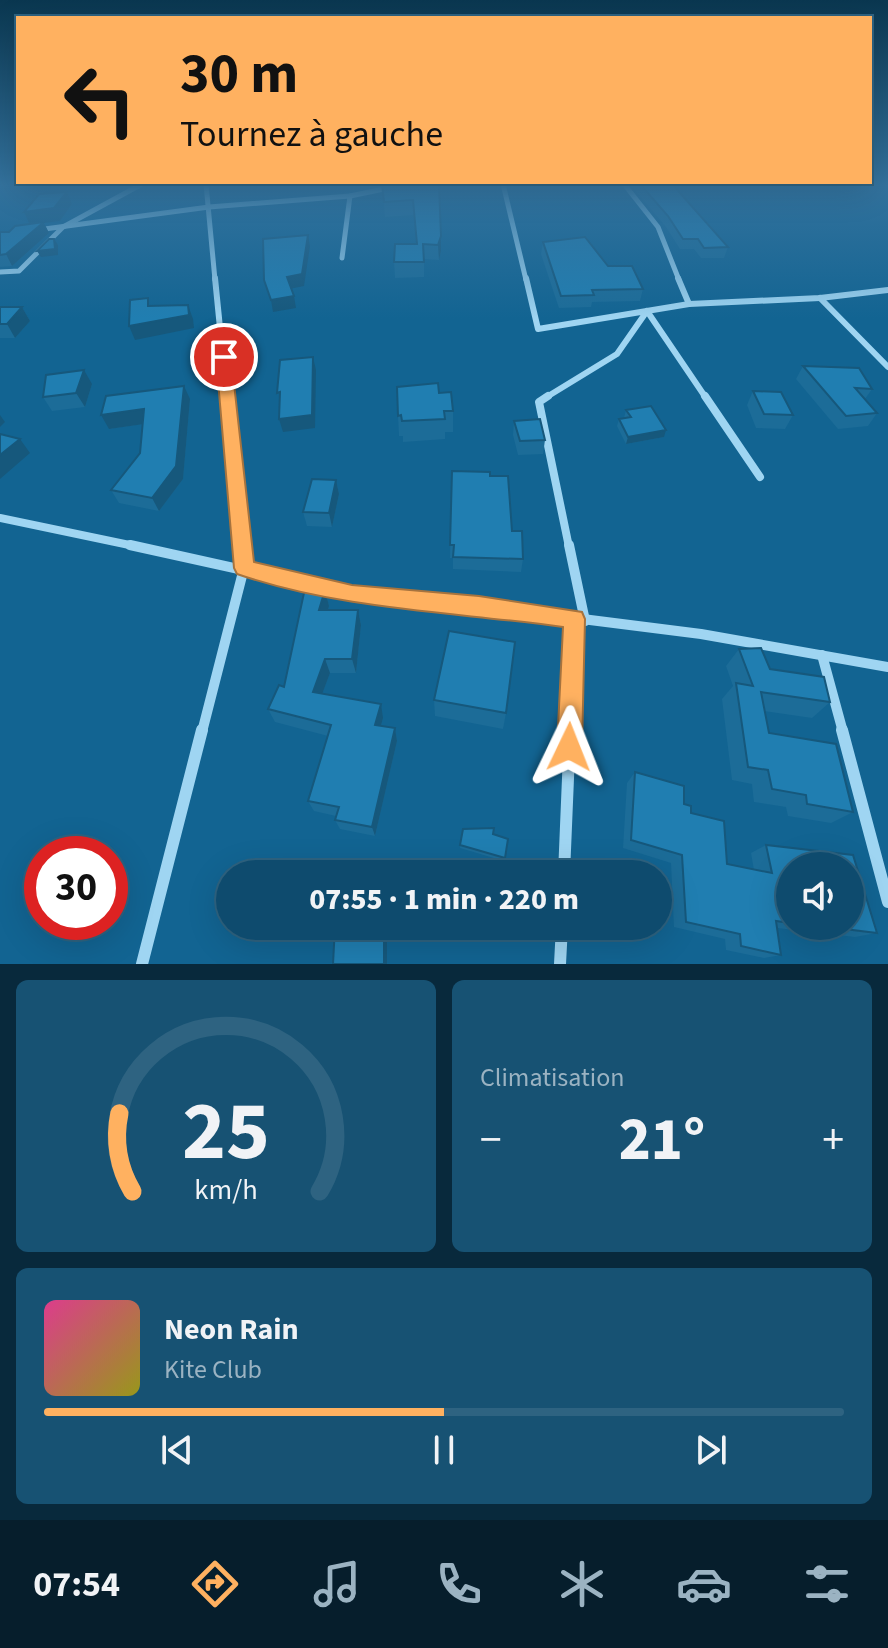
<!DOCTYPE html>
<html lang="fr">
<meta charset="utf-8">
<style>
:root{--surface:#0e4b6e;--page:#175273;--text:#f1f3f6;--muted:#9bb3c2;--line:#2e6381;--accent:#ffb160}
body{margin:0;font-family:"Source Sans 3",sans-serif;background:var(--page);color:var(--text);height:100vh;display:flex;flex-direction:column;font-size:30px;white-space:nowrap}
*{box-sizing:border-box;margin:0}
p{font-size:26px;color:var(--muted)}
.icon{flex:none;width:44px;height:44px;fill:none;stroke:currentColor;stroke-width:2;stroke-linecap:round;stroke-linejoin:round}
.map{position:relative;height:964px;overflow:hidden}
.side{display:flex;flex-direction:column;gap:16px;padding:16px;background:#08293c;flex:1}
.side>*{flex:none}
.guide{position:absolute;left:16px;top:16px;width:856px;height:168px;border-radius:0px;box-shadow:0 8px 32px #0002,0 0 0 2px var(--line);background:#ffb160;color:#111;overflow:hidden}
.buttons{position:absolute;left:776px;top:852px;display:grid;gap:16px}
.buttons a{display:grid;place-items:center;width:88px;height:88px;border-radius:50%;background:var(--surface);box-shadow:0 8px 32px #0002,0 0 0 2px var(--line);font-size:40px}
.speed{position:absolute;left:24px;top:836px;display:flex;gap:16px;font-size:40px;font-weight:700;text-align:center}
.speed>*{display:grid;place-content:center;width:104px;height:104px;border-radius:50%;background:var(--surface);box-shadow:0 8px 32px #0002,0 0 0 2px var(--line);line-height:1}
.speed .limit{border:12px solid #d22;background:#fff;color:#111}
.pin{position:absolute;display:grid;place-items:center;width:68px;height:68px;color:#fff;margin:-34px;border:4px solid #fff;border-radius:50%;box-shadow:0 2px 8px #0007}
.me{position:absolute;width:88px;margin:-44px;rotate:2deg;stroke-linejoin:round;filter:drop-shadow(0 0 6px #0008)}
.turn{display:flex;align-items:center;gap:28px;height:168px;padding:0 32px;font-size:36px}
.turn .icon{width:104px;height:104px;stroke-width:2.5}
.turn b{display:block;font-size:56px;line-height:68px}
.big{font-size:60px;font-weight:800;line-height:1.1}
.side .widget{flex:1;display:flex;flex-direction:column;justify-content:center;gap:12px;min-width:0;padding:0 28px;border-radius:12px;background:var(--page)}
.side .dial{align-items:center;gap:0}
.dial svg{height:208px;overflow:visible;fill:none;stroke:var(--line);stroke-width:7;stroke-linecap:round;text-anchor:middle}
.dial text{fill:var(--text);stroke:none}
.song{display:flex;align-items:center;gap:24px}
.cover{width:96px;height:96px;border-radius:12px;background:linear-gradient(135deg,hsl(330 70% 55%),hsl(60 70% 35%))}
.played{height:8px;border-radius:4px;background:linear-gradient(90deg,var(--accent) 50%,var(--line) 50%)}
.keys{display:flex;justify-content:space-around;direction:ltr}
.heat{display:flex;justify-content:space-between;align-items:center;font-size:44px;direction:ltr}
.side .tiles{flex:1;display:grid;gap:16px;grid-template-columns:1fr 1fr}
.widget:last-child{grid-column:span 2}
.trip{position:absolute;left:216px;top:860px;width:456px;height:80px;border-radius:40px;background:var(--surface);box-shadow:0 8px 32px #0002,0 0 0 2px var(--line);font-weight:800;line-height:80px;text-align:center}
.dock{display:flex;height:128px;justify-content:space-around;align-items:center;background:#061e2c;color:var(--muted)}
.dock .icon{width:56px;height:56px}
.dock .current{color:var(--accent)}
.dock b{font-size:36px;color:var(--text)}
.map>svg:first-child{display:block}
.lines{fill:none;stroke-linecap:round;stroke-linejoin:round}
.minor-far4{stroke:#9fd5f2;stroke-width:5}
.minor-far3{stroke:#9fd5f2;stroke-width:6}
.minor-far2{stroke:#9fd5f2;stroke-width:8}
.minor-far1{stroke:#9fd5f2;stroke-width:10}
.minor{stroke:#9fd5f2;stroke-width:12}
.wall{fill:#1c6c98;fill-rule:evenodd}
.shaded-wall{fill:#16587c}
.building{fill:#207eb1;stroke:#16587c;stroke-width:2}
.route{fill:#ffb160;stroke:#a6733e;stroke-width:2}
</style>
<div class="map">
<svg width="888" height="964" viewBox="0 0 888 964">
<rect width="100%" height="100%" fill="#126492"/>
<g class="lines">
<!-- minor-far4 -->
<g class="minor-far4">
<polyline points="206,184 215,280"/>
<polyline points="503,184 526,280"/>
<polyline points="624,184 658,227 679,280"/>
<polyline points="37,230 209,207 350,196 408,184"/>
<polyline points="342,258 350,196"/>
<polyline points="0,272 19,271 63,227 142,184"/>
</g>
<!-- minor-far3 -->
<g class="minor-far3">
<polyline points="215,278 227,398"/>
<polyline points="526,278 538,329 689,304 820,298 888,290"/>
<polyline points="678,278 689,304"/>
<polyline points="820,298 888,367"/>
<polyline points="545,398 617,354 647,311 706,398"/>
</g>
<!-- minor-far2 -->
<g class="minor-far2">
<polyline points="227,396 242,547"/>
<polyline points="548,396 539,402 569,547"/>
<polyline points="705,396 760,477"/>
<polyline points="0,518 139,547"/>
</g>
<!-- minor-far1 -->
<g class="minor-far1">
<polyline points="130,545 352,594 479,606 701,634 888,667"/>
<polyline points="569,545 585,621"/>
<polyline points="822,655 843,732"/>
<polyline points="202,732 244,568 242,545"/>
<polyline points="570,732 574,619"/>
</g>
<!-- minor -->
<g class="minor">
<polyline points="842,730 888,902"/>
<polyline points="564,874 570,730"/>
<polyline points="142,964 202,730"/>
<polyline points="560,964 562,926"/>
</g>
</g>
<!-- wall -->
<g class="wall">
<polygon points="382,184 439,184 441,251 439,260 424,259 424,277 395,278 394,262 416,244 414,215 385,217"/>
<polygon points="630,184 672,184 728,247 724,258 701,258 694,249 680,249 666,227"/>
<polygon points="67,192 72,204 60,221 44,223 49,233 12,266 0,267 0,232 9,232 30,224"/>
<polygon points="543,242 608,266 643,289 640,301 592,302 591,307 559,308 541,254"/>
<polygon points="0,307 22,307 30,321 15,338 0,338"/>
<polygon points="803,366 872,389 865,399 877,413 868,426 838,429 796,379"/>
<polygon points="92,384 85,407 52,411 43,397"/>
<polygon points="753,391 793,415 785,429 756,428 747,405"/>
<polygon points="439,393 453,411 453,432 445,432 445,439 403,442 403,436 399,436 398,416"/>
<polygon points="190,399 183,479 159,511 119,503 111,490 140,453 143,424 109,429"/>
<polygon points="626,410 664,437 626,444 617,426 619,419 624,418"/>
<polygon points="514,421 545,440 543,454 518,455 513,435"/>
<polygon points="452,471 490,476 523,559 521,572 453,569 453,558 450,558"/>
<polygon points="336,480 339,494 332,527 307,526 303,512"/>
<polygon points="325,590 329,606 328,610 358,610 361,625 356,673 330,673 322,694 383,718 381,726 395,728 397,741 375,836 340,829 335,820 336,816 314,811 308,801 328,736 275,722 268,709 284,687"/>
<polygon points="739,649 770,669 830,702 812,718 764,711 769,733 853,812 831,823 788,816 786,807 754,802 752,784 732,780 722,699 733,686 726,666"/>
<polygon points="434,700 506,713 503,729 435,716"/>
<path d="M635 772 684 804 727 864 754 870 751 853 766 845 877 933 855 937 777 928 781 955 764 958 726 950 725 939 674 927 671 863 623 848 627 783ZM790 866 850 926H790Z"/>
<polygon points="463,829 493,834 505,858 504,861 460,848"/>
</g>
<!-- shaded-wall -->
<g class="shaded-wall">
<polygon points="67,192 72,204 60,221 44,223 49,233 12,266 6,254 30,225 24,212"/>
<polygon points="308,235 310,246 304,286 289,289 287,277"/>
<polygon points="441,236 441,251 439,260 438,245"/>
<polygon points="54,239 58,245 58,255 41,257 37,251"/>
<polygon points="294,296 296,308 273,312 271,300"/>
<polygon points="188,305 193,319 194,328 135,340 129,326"/>
<polygon points="22,307 30,321 15,338 7,324"/>
<polygon points="313,357 316,370 315,428 283,432 279,419"/>
<polygon points="84,370 92,384 85,407 76,393"/>
<polygon points="184,386 190,399 183,479 159,511 152,498"/>
<polygon points="144,409 151,423 109,429 101,415"/>
<polygon points="0,415 5,422 0,427"/>
<polygon points="666,430 664,437 626,444 628,437"/>
<polygon points="20,439 30,453 0,479 0,455"/>
<polygon points="336,480 339,494 332,527 329,513"/>
<polygon points="325,590 329,606 324,625 319,610"/>
<polygon points="358,610 361,625 356,673 352,659"/>
<polygon points="325,659 330,673 318,705 313,692"/>
<polygon points="381,704 383,718 378,737 375,725"/>
<polygon points="395,728 397,741 375,836 372,827"/>
<rect x="384" y="926" width="3" height="38"/>
</g>
<!-- building -->
<g class="building">
<polygon points="382,184 439,184 441,236 438,245 423,244 424,262 394,262 395,244 417,244 413,200 384,202"/>
<polygon points="640,184 672,184 728,247 704,248 698,239 683,239 668,216"/>
<polygon points="67,192 54,208 24,212 39,194"/>
<polygon points="44,222 6,254 0,255 0,232 9,232 15,226"/>
<polygon points="308,235 302,274 287,277 294,296 271,300 264,280 263,239"/>
<polygon points="585,237 608,266 632,266 643,289 592,290 594,295 561,296 543,242"/>
<polygon points="49,239 54,239 55,249 37,251"/>
<polygon points="148,298 148,306 188,305 189,315 129,326 130,300"/>
<polygon points="0,307 22,307 7,324 0,324"/>
<polygon points="313,357 312,415 279,419 280,392 277,393 280,360"/>
<polygon points="803,366 859,368 872,389 855,388 877,413 846,416"/>
<polygon points="84,370 76,393 43,397 46,375"/>
<polygon points="438,383 439,393 451,392 453,411 444,411 445,419 402,421 401,415 398,416 397,387"/>
<polygon points="184,386 176,466 152,498 111,490 140,453 144,409 101,415 106,396"/>
<polygon points="753,391 781,392 793,415 764,414"/>
<polygon points="651,406 666,430 628,437 619,419 631,417 626,410"/>
<polygon points="540,419 545,440 520,441 514,421"/>
<polygon points="0,434 20,439 0,455"/>
<polygon points="452,471 490,472 490,476 508,476 512,531 522,531 523,559 453,557 454,545 450,545"/>
<polygon points="312,479 336,480 329,513 303,512"/>
<polygon points="305,588 325,590 319,610 358,610 352,659 325,659 313,692 381,704 375,725 395,728 372,827 335,820 339,807 308,801 331,725 268,709 279,685 284,687"/>
<polygon points="449,631 515,642 506,713 434,700"/>
<polygon points="761,648 770,669 824,677 830,702 761,692 769,733 836,744 853,812 807,804 806,795 772,789 768,770 748,767 736,683 753,686 739,649"/>
<polygon points="635,772 684,786 684,804 691,806 691,813 724,821 727,864 772,873 766,845 853,855 877,933 820,926 850,926 850,866 790,866 790,923 776,921 781,955 741,946 740,934 686,922 682,855 631,840"/>
<polygon points="494,828 493,834 508,839 505,858 460,845 463,829"/>
<polygon points="335,926 384,926 384,964 333,964"/>
</g>
<!-- sky -->
<linearGradient id="sky" x2="0" y2="1"><stop stop-color="#0a3750"/><stop offset="0.58" stop-color="#33729d"/><stop offset="1" stop-color="#33729d" stop-opacity="0"/></linearGradient>
<rect width="888" height="319" fill="url(#sky)"/>
<!-- route -->
<path class="route" d="M224 353 231 357 254 562 352 585 479 596 582 612 585 619 582 747 578 756 569 759 560 756 557 747 563 627C455 612 341 610 237 574L234 568 216 357Z"/>
</svg>
<div class="buttons">
<a><svg class="icon" aria-label="sound" viewBox="0 0 24 24"><path d="M4 9h4l5-4v14l-5-4H4zM17 9q2 3 0 6"/></svg></a>
</div>
<div class="speed"><div class="limit">30</div></div>
<div class="pin" style="left:224px;top:357px;background:#d93025"><svg class="icon" aria-label="arrive" viewBox="0 0 24 24"><path d="M6 21V4h12l-3 4 3 4H6"/></svg></div>
<svg class="me" style="left:569px;top:747px" viewBox="-20 -20 40 40"><path d="M0-17L14 15 0 8-14 15z" fill="#ffb160" stroke="#fff" stroke-width="4"/></svg>
<div class="trip">07:55 · 1 min · 220 m</div>
<div class="guide">
<div class="turn"><svg class="icon" aria-label="left" viewBox="0 0 24 24"><path d="M17 20v-9H6M10 6l-5 5 5 5"/></svg><div><b>30 m</b>Tournez à gauche</div></div>
</div>
</div>
<section class="side">
<div class="tiles">
<div class="widget dial"><svg viewBox="0 0 100 80">
<path d="M14 69A42 42 0 1 1 86 69"/>
<path d="M14 69A42 42 0 0 1 9 39" stroke="#ffb160"/>
<text x="50" y="56" font-size="32" font-weight="700">25</text>
<text x="50" y="72" font-size="11">km/h</text>
</svg></div>
<div class="widget"><p>Climatisation</p>
<div class="heat"><a>−</a><b class="big">21°</b><a>+</a></div>
</div>
<div class="widget">
<div class="song"><i class="cover"></i><div><b>Neon Rain</b><p>Kite Club</p></div></div>
<div class="played"></div>
<div class="keys"><svg class="icon" aria-label="previous" viewBox="0 0 24 24"><path d="M18 5L8 12l10 7zM5 5v14"/></svg><svg class="icon" aria-label="pause" viewBox="0 0 24 24"><path d="M8 5v14M16 5v14"/></svg><svg class="icon" aria-label="next" viewBox="0 0 24 24"><path d="M6 5l10 7-10 7zM19 5v14"/></svg></div>
</div>
</div>
</section>
<nav class="dock">
<b>07:54</b>
<svg class="icon current" aria-label="directions" viewBox="0 0 24 24"><path d="M12 3l9 9-9 9-9-9zM9 14v-3h6M13 9l2 2-2 2"/></svg>
<svg class="icon" aria-label="music" viewBox="0 0 24 24"><path d="M9 18V5l10-2v13"/><circle cx="6" cy="18" r="3"/><circle cx="16" cy="16" r="3"/></svg>
<svg class="icon" aria-label="phone" viewBox="0 0 24 24"><path d="M5 4h4l2 5-3 2q2 4 5 5l2-3 5 2v4C11 20 4 13 5 4z"/></svg>
<svg class="icon" aria-label="climate" viewBox="0 0 24 24"><path d="M12 3v18M4 7l16 10M4 17L20 7"/></svg>
<svg class="icon" aria-label="car" viewBox="0 0 24 24"><path d="M5 17H2v-5l4-1 3-4h7l3 4 3 1v5h-3M9 17h6M6 11h13"/><circle cx="7" cy="17" r="2"/><circle cx="17" cy="17" r="2"/></svg>
<svg class="icon" aria-label="filters" viewBox="0 0 24 24"><path d="M4 7h16M4 17h16"/><circle cx="9" cy="7" r="2"/><circle cx="15" cy="17" r="2"/></svg>
</nav>
